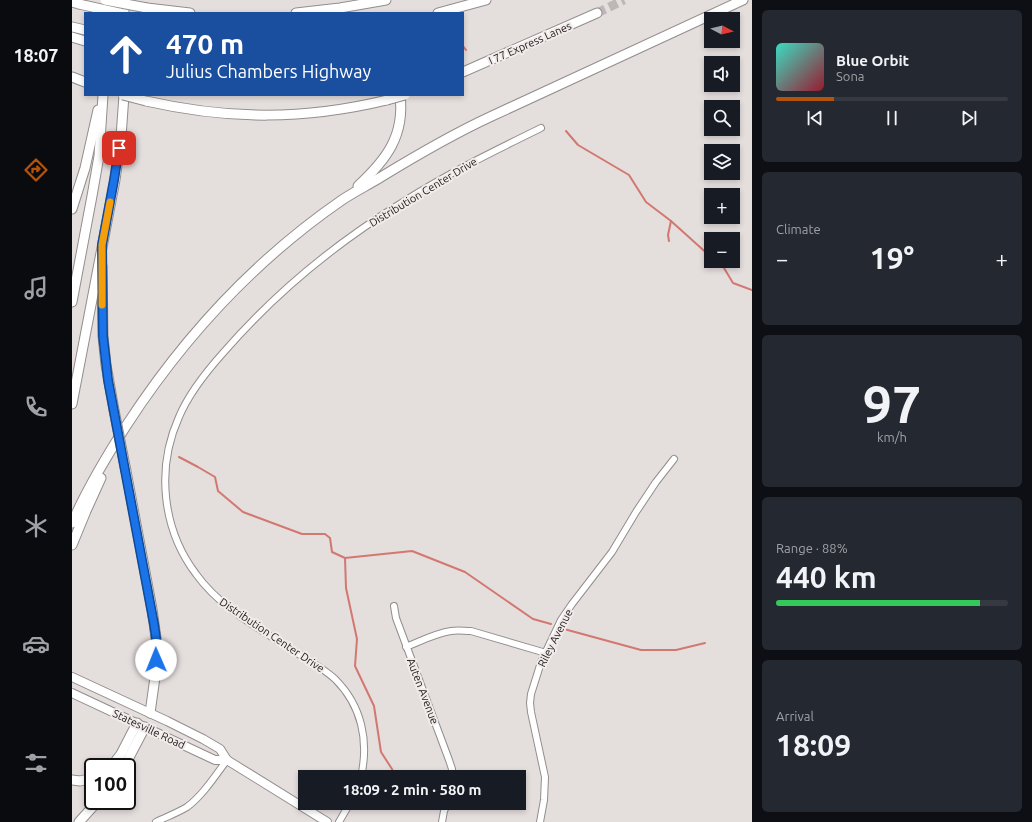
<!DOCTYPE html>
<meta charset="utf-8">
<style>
:root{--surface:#171b24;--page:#242831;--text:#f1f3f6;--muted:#9ea1a6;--line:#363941;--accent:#b45309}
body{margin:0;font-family:Ubuntu,sans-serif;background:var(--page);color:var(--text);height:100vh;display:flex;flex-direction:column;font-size:15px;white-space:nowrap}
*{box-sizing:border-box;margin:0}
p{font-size:13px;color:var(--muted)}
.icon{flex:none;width:22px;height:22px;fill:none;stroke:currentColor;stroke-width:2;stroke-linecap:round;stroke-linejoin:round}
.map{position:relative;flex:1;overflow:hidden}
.drawer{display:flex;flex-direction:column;gap:10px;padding:10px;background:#0d0f14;width:280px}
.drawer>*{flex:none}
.top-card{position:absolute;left:12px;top:12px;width:380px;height:84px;border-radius:0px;box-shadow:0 2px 6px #0003;background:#1a4fa0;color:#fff;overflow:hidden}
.needle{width:26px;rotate:97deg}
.fabs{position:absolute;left:632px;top:12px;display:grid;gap:8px}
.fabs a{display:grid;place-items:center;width:36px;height:36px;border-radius:0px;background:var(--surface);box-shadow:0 2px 6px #0003;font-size:20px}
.speed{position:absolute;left:12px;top:758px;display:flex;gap:8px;font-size:20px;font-weight:700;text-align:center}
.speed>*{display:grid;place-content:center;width:52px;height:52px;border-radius:50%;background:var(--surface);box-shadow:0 2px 6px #0003;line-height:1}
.speed .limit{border:2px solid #111;border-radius:6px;background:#fff;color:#111}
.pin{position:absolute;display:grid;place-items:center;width:34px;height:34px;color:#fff;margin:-17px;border-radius:8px;box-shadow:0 2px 6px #0006}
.me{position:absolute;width:44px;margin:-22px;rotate:359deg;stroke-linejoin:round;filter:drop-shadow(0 0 3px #0008)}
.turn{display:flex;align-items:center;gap:14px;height:84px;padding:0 16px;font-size:18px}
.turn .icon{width:52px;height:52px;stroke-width:2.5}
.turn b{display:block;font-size:28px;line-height:34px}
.big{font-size:30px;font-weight:600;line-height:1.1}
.drawer .tile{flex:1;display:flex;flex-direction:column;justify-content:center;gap:6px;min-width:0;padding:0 14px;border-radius:6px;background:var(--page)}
.drawer .dial{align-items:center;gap:0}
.dial b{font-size:52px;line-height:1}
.song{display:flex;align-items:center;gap:12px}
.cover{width:48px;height:48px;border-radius:6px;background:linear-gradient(135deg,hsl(170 70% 55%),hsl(350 70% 35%))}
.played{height:4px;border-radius:2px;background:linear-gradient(90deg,var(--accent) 25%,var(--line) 25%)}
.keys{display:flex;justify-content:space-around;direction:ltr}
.heat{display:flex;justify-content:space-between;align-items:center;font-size:22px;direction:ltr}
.charge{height:6px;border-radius:3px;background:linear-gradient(90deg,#34c759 88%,var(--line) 0)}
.trip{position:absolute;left:226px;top:770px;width:228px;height:40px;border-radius:0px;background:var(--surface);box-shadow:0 2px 6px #0003;font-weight:600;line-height:40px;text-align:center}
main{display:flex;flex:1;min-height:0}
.tab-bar{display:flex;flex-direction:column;width:72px;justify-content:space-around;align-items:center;background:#090b0e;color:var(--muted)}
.tab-bar .icon{width:28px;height:28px}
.tab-bar .on{color:var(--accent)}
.tab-bar b{font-size:18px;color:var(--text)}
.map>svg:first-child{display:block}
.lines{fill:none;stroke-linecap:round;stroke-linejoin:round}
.stream{stroke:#d27871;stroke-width:2}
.highway-tunnel{stroke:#bdb8b7;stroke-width:9;stroke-dasharray:9 4.5;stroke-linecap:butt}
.minor-casing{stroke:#938e8d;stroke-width:8}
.major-casing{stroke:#938e8d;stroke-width:10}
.highway-casing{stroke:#938e8d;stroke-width:11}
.minor{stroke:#fff;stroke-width:6}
.major{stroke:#fff;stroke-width:8}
.highway{stroke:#fff;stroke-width:9}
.highway-bridge-casing{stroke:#938e8d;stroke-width:11;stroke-linecap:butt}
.highway-bridge{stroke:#fff;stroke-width:9}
.route-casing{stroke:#114b97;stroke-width:10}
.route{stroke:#1a73e8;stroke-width:7}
.slow{stroke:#f59e0b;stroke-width:7}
.labels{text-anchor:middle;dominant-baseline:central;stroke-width:4;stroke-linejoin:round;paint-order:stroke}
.street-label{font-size:11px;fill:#232020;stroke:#f1ebea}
</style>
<main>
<nav class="tab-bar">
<b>18:07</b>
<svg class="icon on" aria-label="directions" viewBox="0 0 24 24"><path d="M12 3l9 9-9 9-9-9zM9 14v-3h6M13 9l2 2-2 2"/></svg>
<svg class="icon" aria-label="music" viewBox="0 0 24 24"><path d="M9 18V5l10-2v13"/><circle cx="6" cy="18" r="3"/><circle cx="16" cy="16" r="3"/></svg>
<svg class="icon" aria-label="phone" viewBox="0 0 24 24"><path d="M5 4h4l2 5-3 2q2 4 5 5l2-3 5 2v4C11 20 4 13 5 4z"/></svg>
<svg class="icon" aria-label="climate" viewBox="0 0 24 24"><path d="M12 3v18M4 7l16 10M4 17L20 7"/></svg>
<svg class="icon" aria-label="car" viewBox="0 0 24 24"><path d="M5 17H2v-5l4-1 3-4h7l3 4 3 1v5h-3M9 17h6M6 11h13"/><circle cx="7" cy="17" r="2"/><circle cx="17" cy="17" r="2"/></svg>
<svg class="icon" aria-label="filters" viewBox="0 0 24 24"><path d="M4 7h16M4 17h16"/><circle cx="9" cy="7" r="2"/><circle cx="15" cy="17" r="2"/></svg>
</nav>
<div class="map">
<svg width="680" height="822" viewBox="0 0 680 822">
<rect width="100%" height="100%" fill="#e4dedd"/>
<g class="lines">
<!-- stream -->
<g class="stream">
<polyline points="391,46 394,50"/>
<polyline points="494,131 506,145 557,175 574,202 599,221 639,257"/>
<polyline points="597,241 596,235 599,221"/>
<polyline points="643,261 652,268 661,283 680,290"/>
<polyline points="107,457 126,467 143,477 146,491 171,512 230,534 253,534 258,538 260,552 273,558 340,551 393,572 461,619 479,624"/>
<polyline points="273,558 274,588 285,639 283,666 302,706 309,752 320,769 323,777"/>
<polyline points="492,629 569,650 604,650 633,643"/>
<polyline points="311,804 311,803"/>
</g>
<!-- highway-tunnel -->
<polyline class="highway-tunnel" points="525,13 552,0"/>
<!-- minor casing -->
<g class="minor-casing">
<g id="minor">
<polyline points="322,606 324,618 377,760 380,769 380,777"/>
<path d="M334 647C349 641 364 633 379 631 386 630 392 631 399 631L474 653"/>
<path d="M289 777C297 741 290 706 263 679 252 669 238 661 225 653 190 630 149 609 124 574 90 529 84 468 107 417 117 393 134 372 151 353 203 293 264 243 331 202 375 174 422 151 469 128"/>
<path d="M84 822C94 817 105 813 115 807 131 795 143 776 155 760"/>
<polyline points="267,822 278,803"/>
<polyline points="370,822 372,811 376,803"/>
<polyline points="468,822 472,800 473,777 459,712 458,703 459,694 465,675 469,662 489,620 500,604 540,552 564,512 584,482 602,459"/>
</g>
</g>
<!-- major casing -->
<g class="major-casing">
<g id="major">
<polyline points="0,677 95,721 131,739 148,749 155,760 255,822"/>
<polyline points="0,693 143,760 155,760"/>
</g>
</g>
<!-- highway casing -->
<g class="highway-casing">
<g id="highway">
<polyline points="52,0 52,13"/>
<polyline points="0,2 7,4"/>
<polyline points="75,8 118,13"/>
<polyline points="224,13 268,8 314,0"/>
<polyline points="366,13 414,0"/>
<polyline points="0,27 13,30"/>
<polyline points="0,37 13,41"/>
<polyline points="391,72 525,13"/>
<polyline points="0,77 13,82"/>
<path d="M74 101C158 120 232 120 315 100"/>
<path d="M286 186C314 160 333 136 328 95"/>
<polyline points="0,209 13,168 26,110"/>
<polyline points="30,266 31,336 34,365 42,410"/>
<polyline points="0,302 20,196 27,156 31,95"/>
<polyline points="0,404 43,180 49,137 52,95"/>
<polyline points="54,471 80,609 84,638 84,670 78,713"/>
<path d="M0 523C15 489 34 457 54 426 111 338 183 260 270 200 282 192 296 185 309 177 345 155 381 134 420 116L671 0"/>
<polyline points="0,545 14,511 29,478"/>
<polyline points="39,767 49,754 65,723"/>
<polyline points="52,767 73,727"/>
<polyline points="0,780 8,781 21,778"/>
<polyline points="7,822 26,801"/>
</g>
</g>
<!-- minor -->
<use href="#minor" class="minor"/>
<!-- major -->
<use href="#major" class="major"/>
<!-- highway -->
<use href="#highway" class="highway"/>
<!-- highway-bridge casing -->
<g class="highway-bridge-casing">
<g id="highway-bridge">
<polyline points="33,0 75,8"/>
<polyline points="7,4 47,13"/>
<polyline points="51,95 74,101"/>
<polyline points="315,100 333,95"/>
<polyline points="42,410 54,471"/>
</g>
</g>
<!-- highway-bridge -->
<use href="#highway-bridge" class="highway-bridge"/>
</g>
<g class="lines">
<!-- route casing -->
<g class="route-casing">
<polyline id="route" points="47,148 42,180 30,245 31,336 36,380 82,624 84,638 84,660"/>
</g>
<!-- route -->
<use href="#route" class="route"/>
<!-- slow -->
<polyline class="slow" points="30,305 30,245 38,202"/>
</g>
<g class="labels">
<!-- street labels -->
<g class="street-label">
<text transform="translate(458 43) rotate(-24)">I 77 Express Lanes</text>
<text transform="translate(351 192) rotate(-31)">Distribution Center Drive</text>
<text transform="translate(200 635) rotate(34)">Distribution Center Drive</text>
<text transform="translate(483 638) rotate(-63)">Riley Avenue</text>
<text transform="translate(351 691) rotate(69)">Auten Avenue</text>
<text transform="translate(77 729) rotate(25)">Statesville Road</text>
</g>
</g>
</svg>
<div class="fabs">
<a><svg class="needle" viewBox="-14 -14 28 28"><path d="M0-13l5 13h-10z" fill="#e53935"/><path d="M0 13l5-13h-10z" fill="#9ea1a6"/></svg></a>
<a><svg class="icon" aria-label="sound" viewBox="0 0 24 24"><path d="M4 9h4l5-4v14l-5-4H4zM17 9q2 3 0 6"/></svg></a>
<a><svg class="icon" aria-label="search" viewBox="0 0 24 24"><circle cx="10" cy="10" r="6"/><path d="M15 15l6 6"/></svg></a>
<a><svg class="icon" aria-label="layers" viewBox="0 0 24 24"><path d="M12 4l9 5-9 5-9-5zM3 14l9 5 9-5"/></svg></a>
<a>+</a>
<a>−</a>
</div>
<div class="speed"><div class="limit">100</div></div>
<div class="pin" style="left:47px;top:148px;background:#d93025"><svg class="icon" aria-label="arrive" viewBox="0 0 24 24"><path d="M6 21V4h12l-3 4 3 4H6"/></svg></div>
<svg class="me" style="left:84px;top:660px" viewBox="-20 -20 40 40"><circle r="19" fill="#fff"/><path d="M0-13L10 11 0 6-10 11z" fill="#1a73e8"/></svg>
<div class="trip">18:09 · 2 min · 580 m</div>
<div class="top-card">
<div class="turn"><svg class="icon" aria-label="ahead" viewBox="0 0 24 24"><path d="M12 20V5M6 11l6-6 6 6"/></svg><div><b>470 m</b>Julius Chambers Highway</div></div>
</div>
</div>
<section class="drawer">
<div class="tile">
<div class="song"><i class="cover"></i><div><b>Blue Orbit</b><p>Sona</p></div></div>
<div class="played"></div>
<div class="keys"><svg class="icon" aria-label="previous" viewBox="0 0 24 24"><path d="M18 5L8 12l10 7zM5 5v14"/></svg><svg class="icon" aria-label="pause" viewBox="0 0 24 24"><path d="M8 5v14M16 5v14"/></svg><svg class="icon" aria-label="next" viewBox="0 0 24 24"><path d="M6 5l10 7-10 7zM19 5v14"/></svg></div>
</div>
<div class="tile"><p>Climate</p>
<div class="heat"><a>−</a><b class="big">19°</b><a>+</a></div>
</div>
<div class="tile dial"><b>97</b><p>km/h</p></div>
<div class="tile"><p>Range · 88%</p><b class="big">440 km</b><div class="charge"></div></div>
<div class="tile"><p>Arrival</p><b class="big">18:09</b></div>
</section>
</main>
